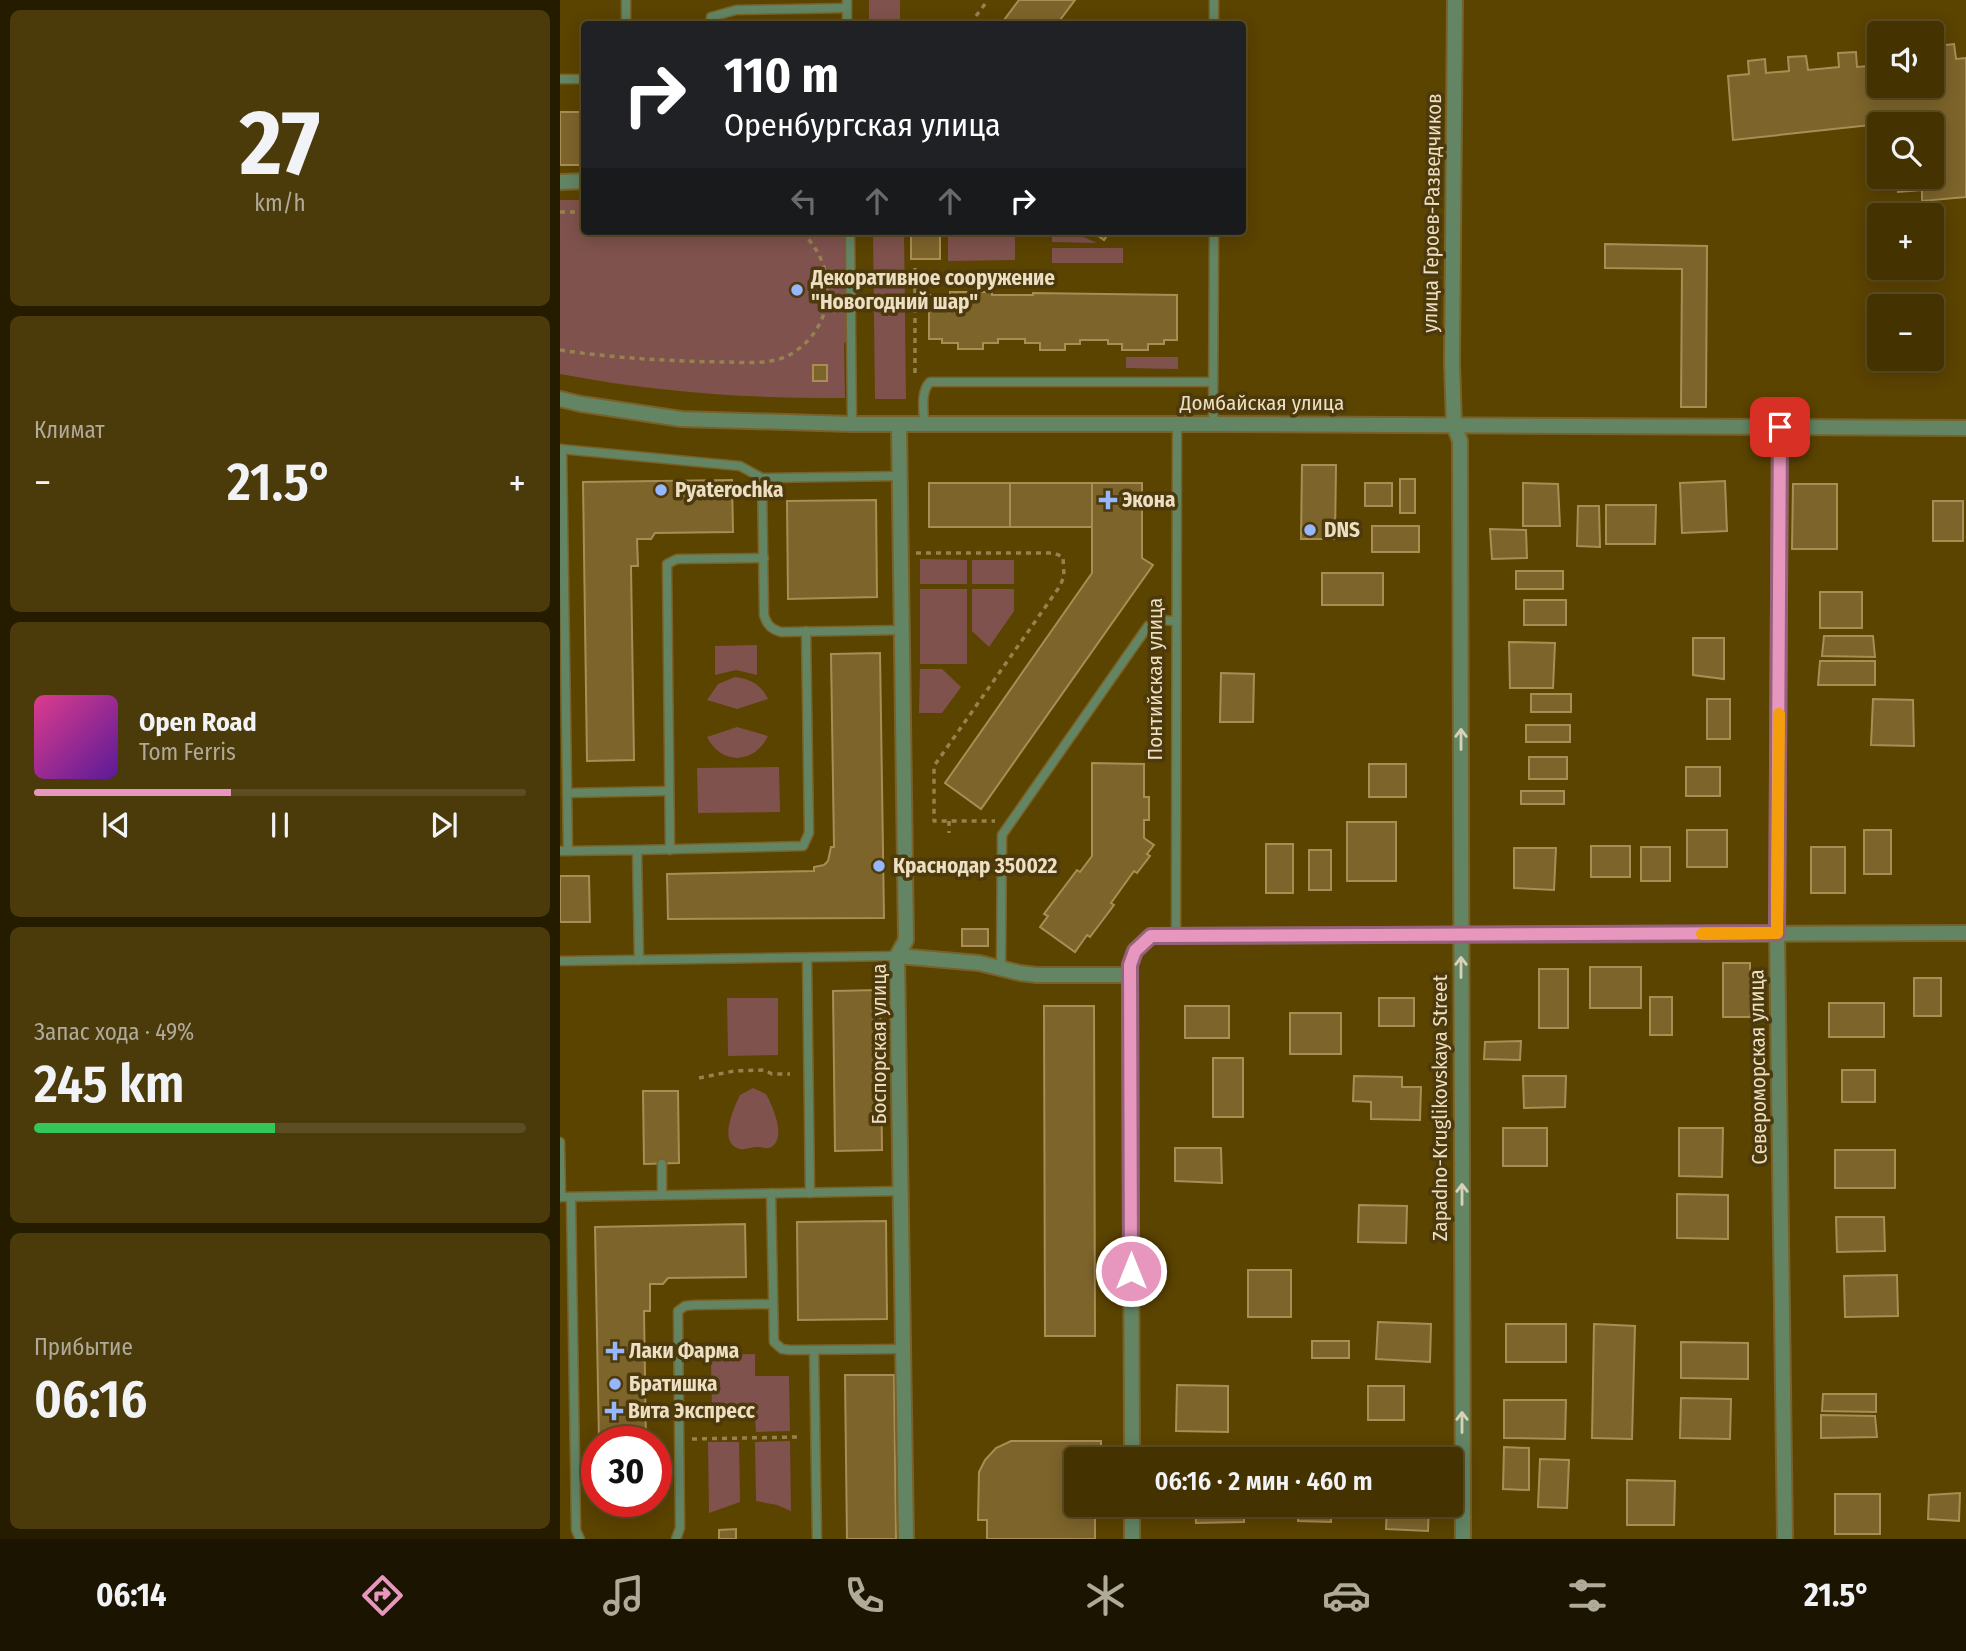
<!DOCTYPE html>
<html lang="ru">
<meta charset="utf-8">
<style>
:root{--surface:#443200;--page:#4b3a0a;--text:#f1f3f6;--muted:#afaa99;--line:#5c4d22;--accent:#e797bd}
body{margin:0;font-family:"Fira Sans Condensed",sans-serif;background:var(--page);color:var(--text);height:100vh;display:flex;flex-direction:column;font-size:26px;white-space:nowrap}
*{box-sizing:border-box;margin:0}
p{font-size:23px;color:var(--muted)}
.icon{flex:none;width:38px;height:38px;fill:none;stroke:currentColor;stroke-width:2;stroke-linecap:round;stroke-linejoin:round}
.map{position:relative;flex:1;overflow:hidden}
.sheet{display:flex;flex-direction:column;gap:10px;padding:10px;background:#251c00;width:560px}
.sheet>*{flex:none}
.top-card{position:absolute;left:21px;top:21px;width:665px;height:214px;border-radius:7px;box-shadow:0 4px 18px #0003,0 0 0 2px var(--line);background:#202124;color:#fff;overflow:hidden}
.controls{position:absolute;left:1307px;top:21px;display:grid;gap:14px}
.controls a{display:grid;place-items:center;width:77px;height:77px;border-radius:7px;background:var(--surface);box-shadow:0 4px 18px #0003,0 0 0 2px var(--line);font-size:35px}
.speed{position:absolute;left:21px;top:1426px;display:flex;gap:14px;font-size:35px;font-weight:700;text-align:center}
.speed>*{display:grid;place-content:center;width:91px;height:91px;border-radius:50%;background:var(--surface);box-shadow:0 4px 18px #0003,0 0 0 2px var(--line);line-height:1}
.speed .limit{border:10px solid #d22;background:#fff;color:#111}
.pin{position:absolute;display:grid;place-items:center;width:60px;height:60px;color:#fff;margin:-30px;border-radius:14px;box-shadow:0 4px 10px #0006}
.me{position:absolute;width:77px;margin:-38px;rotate:0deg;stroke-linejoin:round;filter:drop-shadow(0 0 5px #0008)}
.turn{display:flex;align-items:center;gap:24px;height:147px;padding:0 28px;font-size:32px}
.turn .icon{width:91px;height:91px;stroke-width:2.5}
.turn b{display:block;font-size:49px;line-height:60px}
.lanes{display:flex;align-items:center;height:66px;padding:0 28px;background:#0003;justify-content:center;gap:35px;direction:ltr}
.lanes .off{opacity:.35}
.big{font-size:52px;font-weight:600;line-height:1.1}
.sheet .card{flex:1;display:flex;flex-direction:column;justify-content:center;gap:10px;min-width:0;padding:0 24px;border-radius:10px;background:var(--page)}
.sheet .dial{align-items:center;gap:0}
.dial b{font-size:91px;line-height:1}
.song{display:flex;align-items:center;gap:21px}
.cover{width:84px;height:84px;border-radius:10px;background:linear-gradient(135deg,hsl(330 70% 55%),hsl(270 70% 35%))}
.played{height:7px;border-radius:4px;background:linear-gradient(90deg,var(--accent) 40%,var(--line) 40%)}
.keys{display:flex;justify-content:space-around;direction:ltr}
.heat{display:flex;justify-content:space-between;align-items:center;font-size:38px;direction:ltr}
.charge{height:10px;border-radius:5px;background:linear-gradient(90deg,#34c759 49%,var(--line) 0)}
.trip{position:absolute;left:504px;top:1447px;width:399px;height:70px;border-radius:7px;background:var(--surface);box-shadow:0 4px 18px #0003,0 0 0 2px var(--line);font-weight:600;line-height:70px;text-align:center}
.tabs{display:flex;height:112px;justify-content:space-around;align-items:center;background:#1b1400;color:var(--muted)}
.tabs .icon{width:49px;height:49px}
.tabs .active{color:var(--accent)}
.tabs b{font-size:32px;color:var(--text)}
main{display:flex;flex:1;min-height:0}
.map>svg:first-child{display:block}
.green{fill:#7f524d}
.building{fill:#7d642b;stroke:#a88e55;stroke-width:2}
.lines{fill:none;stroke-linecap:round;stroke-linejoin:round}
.lane-casing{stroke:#786227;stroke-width:11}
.street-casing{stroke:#786227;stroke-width:18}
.path{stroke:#96824f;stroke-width:3.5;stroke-dasharray:5 5;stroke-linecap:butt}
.lane{stroke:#638564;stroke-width:8}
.street{stroke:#638564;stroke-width:14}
.oneway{stroke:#d8d2b5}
.route-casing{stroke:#96627b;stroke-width:18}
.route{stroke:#e797bd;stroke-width:12}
.slow{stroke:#f59e0b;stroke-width:12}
.poi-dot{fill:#96b6fd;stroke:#4c390c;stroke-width:2.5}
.labels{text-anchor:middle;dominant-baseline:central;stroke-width:7;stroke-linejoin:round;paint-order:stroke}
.street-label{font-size:21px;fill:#eddfc3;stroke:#4c390c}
.poi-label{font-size:21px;font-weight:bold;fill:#eddfc3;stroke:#4c390c;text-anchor:start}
</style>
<main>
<section class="sheet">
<div class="card dial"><b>27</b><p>km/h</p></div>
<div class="card"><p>Климат</p>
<div class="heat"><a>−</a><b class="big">21.5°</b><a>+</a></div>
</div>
<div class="card">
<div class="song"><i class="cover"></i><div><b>Open Road</b><p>Tom Ferris</p></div></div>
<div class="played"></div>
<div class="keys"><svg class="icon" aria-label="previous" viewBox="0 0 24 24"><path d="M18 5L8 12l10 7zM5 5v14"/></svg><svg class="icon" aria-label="pause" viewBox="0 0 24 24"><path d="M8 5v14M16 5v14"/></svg><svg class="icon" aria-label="next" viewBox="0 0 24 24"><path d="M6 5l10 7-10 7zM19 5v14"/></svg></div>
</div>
<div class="card"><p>Запас хода · 49%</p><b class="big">245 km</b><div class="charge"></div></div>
<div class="card"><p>Прибытие</p><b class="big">06:16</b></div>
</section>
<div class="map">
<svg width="1406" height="1539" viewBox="0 0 1406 1539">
<rect width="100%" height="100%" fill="#5b4300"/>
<!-- green -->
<g class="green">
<rect x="309" y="0" width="31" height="24"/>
<path d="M0 200H24V231H282L283 236 285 237 287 342 284 343 285 398C189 399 95 392 0 374Z"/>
<polygon points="313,231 344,231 346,399 315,399"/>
<polygon points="388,231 455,231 455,260 388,261"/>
<polygon points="492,231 510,231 537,243 492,242"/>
<rect x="492" y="248" width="71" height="15"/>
<polygon points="566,357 618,357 618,369 566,368"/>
<polygon points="360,559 407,560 407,584 360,584"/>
<rect x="412" y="560" width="42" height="24"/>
<rect x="360" y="589" width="47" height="75"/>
<polygon points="412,589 454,589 454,611 429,647 412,631"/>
<polygon points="197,645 197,675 176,670 155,675 155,646"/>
<polygon points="360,669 382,669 401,687 382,713 359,713"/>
<path d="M175 677C191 679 201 685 208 699L177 709 147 700 158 684Z"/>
<path d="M177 727 208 736C194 765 161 765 147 737Z"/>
<polygon points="219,767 220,812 138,813 137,768"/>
<polygon points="167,998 218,998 218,1055 168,1056"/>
<path d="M193 1088 206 1094C212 1105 226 1135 213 1146 208 1150 203 1147 197 1147 192 1147 186 1150 180 1149 157 1144 174 1107 180 1095Z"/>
<polygon points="195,1354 195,1376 229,1376 230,1431 196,1432 195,1417 152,1418 151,1355"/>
<polygon points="230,1441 231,1511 217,1505 196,1501 195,1442"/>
<polygon points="148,1442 179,1442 180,1502 149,1513"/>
</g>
<!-- building -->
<g class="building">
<polygon points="459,0 515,0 497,24 441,24"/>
<polygon points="1394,44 1396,59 1406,58 1406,197 1362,201 1362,190 1338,192 1337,177 1372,177 1372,124 1320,124 1173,140 1168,76 1189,74 1188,61 1205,59 1206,73 1229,71 1228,57 1246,56 1248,70 1279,67 1278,53 1296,52 1297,67 1320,65 1320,86 1372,86 1372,60 1378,60 1377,46"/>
<rect x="0" y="112" width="24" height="53"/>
<polygon points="531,231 550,231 544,240"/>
<rect x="351" y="233" width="29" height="26"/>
<polygon points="1045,244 1147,246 1146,407 1121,407 1122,269 1045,268"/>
<polygon points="390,292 432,292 432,295 473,295 473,293 617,295 617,340 604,340 604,344 588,344 588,350 562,350 562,344 548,344 548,340 520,340 520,344 505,344 505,350 480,350 480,343 465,343 465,339 438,339 438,343 423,343 423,349 398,349 398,343 382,343 382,339 369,339 369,295 390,295"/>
<rect x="253" y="365" width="14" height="16"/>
<polygon points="742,465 776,465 775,539 741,539"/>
<rect x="840" y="479" width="15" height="34"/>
<polygon points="172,480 173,532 95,533 91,539 77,539 78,566 71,566 74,760 27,761 23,482"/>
<polygon points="1165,481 1167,531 1122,533 1120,483"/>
<rect x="369" y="483" width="81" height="44"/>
<rect x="450" y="483" width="82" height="44"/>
<polygon points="532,483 582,483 582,558 593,565 421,809 385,783 532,573"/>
<rect x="805" y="483" width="27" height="23"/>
<polygon points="963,483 998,484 1000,526 963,526"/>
<polygon points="1233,484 1277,484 1277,549 1232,549"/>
<polygon points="316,500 317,597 228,599 227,501"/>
<rect x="1373" y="501" width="30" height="40"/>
<polygon points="1046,505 1096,505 1095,544 1046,544"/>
<polygon points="1018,506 1039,506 1040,547 1017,546"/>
<rect x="812" y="526" width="47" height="26"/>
<polygon points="930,529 966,530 967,558 932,559"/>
<rect x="956" y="571" width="47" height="18"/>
<rect x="762" y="573" width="61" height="32"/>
<rect x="1260" y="592" width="42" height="36"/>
<rect x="964" y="600" width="42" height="25"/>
<polygon points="1264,636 1313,636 1315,657 1262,656"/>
<polygon points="1133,638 1164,638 1164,679 1133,675"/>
<polygon points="949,642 995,643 993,688 950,688"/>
<polygon points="320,653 324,918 108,919 107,874 254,871 254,867 264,865 268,861 271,847 274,847 271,654"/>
<polygon points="1260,661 1315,661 1315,685 1258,685"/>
<polygon points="661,673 694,674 693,722 660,722"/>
<rect x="971" y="694" width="40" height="18"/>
<rect x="1147" y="699" width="23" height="40"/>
<polygon points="1313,699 1353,700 1354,746 1311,745"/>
<rect x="966" y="725" width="44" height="17"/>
<rect x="969" y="757" width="38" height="22"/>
<polygon points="532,763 584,764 584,797 589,797 589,820 584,820 584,838 594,845 587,854 590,856 577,873 574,871 551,903 554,905 530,937 527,935 515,952 480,927 488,916 484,914 517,870 520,872 532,856"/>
<rect x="809" y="764" width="37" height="33"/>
<rect x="1126" y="767" width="34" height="29"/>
<rect x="961" y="791" width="43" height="13"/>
<rect x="787" y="822" width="49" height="59"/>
<rect x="1127" y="830" width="40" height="37"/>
<rect x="1304" y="830" width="27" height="44"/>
<rect x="706" y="844" width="27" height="49"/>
<rect x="1031" y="846" width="39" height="31"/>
<rect x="1081" y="847" width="29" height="34"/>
<rect x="1251" y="847" width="34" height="46"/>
<polygon points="954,848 996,848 994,890 954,888"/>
<rect x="749" y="850" width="22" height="40"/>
<polygon points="0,876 29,876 30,922 0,922"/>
<rect x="402" y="929" width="26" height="17"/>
<rect x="1163" y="963" width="27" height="54"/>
<rect x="1030" y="967" width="51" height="41"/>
<rect x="979" y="969" width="29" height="59"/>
<rect x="1354" y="978" width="27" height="38"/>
<polygon points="320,990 322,1150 275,1151 273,991"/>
<rect x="1090" y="997" width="22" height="38"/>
<rect x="819" y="998" width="35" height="28"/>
<rect x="1269" y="1003" width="55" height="34"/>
<polygon points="484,1006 534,1006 535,1336 485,1336"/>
<rect x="625" y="1006" width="44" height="32"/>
<rect x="730" y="1013" width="51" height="41"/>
<polygon points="961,1041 960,1060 924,1059 925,1042"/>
<rect x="653" y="1058" width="30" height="59"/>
<rect x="1282" y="1070" width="33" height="32"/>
<polygon points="794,1076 842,1077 842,1087 861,1087 860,1120 811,1119 811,1102 793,1101"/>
<polygon points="963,1076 1006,1076 1005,1107 964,1108"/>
<polygon points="83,1091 118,1091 119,1163 84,1164"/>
<rect x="943" y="1128" width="44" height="38"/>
<polygon points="1119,1128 1163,1128 1162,1177 1119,1176"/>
<polygon points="615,1148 661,1148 662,1183 615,1181"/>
<rect x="1275" y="1150" width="60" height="38"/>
<polygon points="1117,1194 1168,1195 1168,1239 1117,1238"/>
<polygon points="799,1205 847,1206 846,1243 798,1242"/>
<polygon points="1276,1217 1324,1217 1325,1251 1277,1252"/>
<polygon points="326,1221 327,1319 238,1320 237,1222"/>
<polygon points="185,1224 186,1277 108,1278 103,1284 90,1284 90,1311 84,1311 86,1442 39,1442 35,1227"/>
<rect x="688" y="1270" width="43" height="47"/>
<polygon points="1337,1275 1338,1316 1285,1317 1284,1276"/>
<polygon points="818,1322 871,1324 870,1362 816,1359"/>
<rect x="946" y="1324" width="60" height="38"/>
<polygon points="1034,1324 1075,1326 1072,1439 1032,1438"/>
<rect x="752" y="1341" width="37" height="17"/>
<polygon points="1121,1342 1188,1343 1188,1379 1121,1378"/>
<polygon points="285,1375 334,1375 336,1539 287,1539"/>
<polygon points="617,1385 668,1386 668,1432 616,1431"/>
<rect x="808" y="1386" width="36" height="34"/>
<polygon points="1263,1394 1316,1394 1316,1412 1262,1411"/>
<polygon points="1121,1398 1171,1399 1170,1439 1120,1438"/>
<polygon points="944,1400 1006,1400 1005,1439 944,1438"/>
<polygon points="1261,1415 1315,1416 1317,1437 1261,1438"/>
<polygon points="451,1441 541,1441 541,1460 516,1460 516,1505 541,1505 541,1517 535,1517 535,1539 427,1539 427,1520 418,1520 419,1472 425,1460 436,1448"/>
<polygon points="944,1447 969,1448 969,1490 943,1489"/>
<polygon points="980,1459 1009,1460 1007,1508 978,1507"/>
<polygon points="1067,1480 1115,1481 1114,1525 1067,1525"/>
<polygon points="1400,1493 1399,1521 1368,1519 1369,1495"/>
<rect x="1275" y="1494" width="45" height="40"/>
<polygon points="39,1502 87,1502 87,1505 40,1505"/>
<polygon points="635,1505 684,1505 684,1522 636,1523"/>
<polygon points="738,1505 771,1505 771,1522 738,1521"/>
<polygon points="827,1505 869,1505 868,1531 826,1529"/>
<polygon points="176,1529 176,1539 159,1539 159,1530"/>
</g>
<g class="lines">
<!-- lane casing -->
<g class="lane-casing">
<g id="lane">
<polyline points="66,0 66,24"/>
<polyline points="287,0 287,24"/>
<polyline points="151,24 151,17 176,10 287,8"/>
<polyline points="654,24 654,0"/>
<polyline points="0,79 24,79"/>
<polyline points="290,231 292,424"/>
<path d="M364 424C364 411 360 392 370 382H653"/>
<polyline points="653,424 654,231"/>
<polyline points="0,449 180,466 202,478 340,476"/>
<polyline points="2,449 8,851"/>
<path d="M202 478 204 615C207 625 211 629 221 632L342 630"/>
<polyline points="7,793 109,791"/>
<polyline points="77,850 243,846 249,833 246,631"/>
<polyline points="110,850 107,564 117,559 204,558"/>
<polyline points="0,851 77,850 79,960"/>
<polyline points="616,935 617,424"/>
<polyline points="247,958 250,1193"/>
<polyline points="0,961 337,956"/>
<polyline points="441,969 442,835 588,626 600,620 616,621"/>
<polyline points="0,1142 1,1197"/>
<polyline points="102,1164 102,1195"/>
<polyline points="211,1193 214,1342 222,1349 230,1350 343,1349"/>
<polyline points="0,1197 341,1191"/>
<polyline points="11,1197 16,1530 20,1539"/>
<polyline points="254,1350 257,1539"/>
<polyline points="116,1539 120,1528 118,1311 125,1306 134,1305 212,1304"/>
</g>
</g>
<!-- street casing -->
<g class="street-casing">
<g id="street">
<polyline points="895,0 892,363 894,425 900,441 903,1539"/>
<polyline points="0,182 24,181"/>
<polyline points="0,399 21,404 121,419 292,424 653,424 1406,428"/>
<polyline points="339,424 346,940 337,956 346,1539"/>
<polyline points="1220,427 1217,933 1225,1539"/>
<polyline points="337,956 419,963 460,973 477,975 570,975"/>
<polyline points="572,1460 570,965 575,951 591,936 1406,933"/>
<polyline points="572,1505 572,1539"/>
</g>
</g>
<!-- path -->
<g class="path">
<polyline points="410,24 428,0"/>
<polyline points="0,212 24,212"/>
<polyline points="355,268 355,378"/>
<path d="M0 350C53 358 107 361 161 362 182 362 206 365 225 357 246 348 263 326 266 304 270 274 262 252 241 231"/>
<polyline points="356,553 494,553 503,557 504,576 500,586 374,766 374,821 435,821"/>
<polyline points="389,821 389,833"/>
<polyline points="139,1078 174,1071 204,1070 212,1074 230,1074"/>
<polyline points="132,1439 238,1437"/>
</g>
<!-- lane -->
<use href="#lane" class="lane"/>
<!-- street -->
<use href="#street" class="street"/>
</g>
<!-- one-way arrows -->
<defs><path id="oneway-shaft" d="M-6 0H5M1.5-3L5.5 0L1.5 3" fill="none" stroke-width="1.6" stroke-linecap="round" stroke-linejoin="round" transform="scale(1.75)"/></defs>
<g class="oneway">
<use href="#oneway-shaft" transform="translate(901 739) rotate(-90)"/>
<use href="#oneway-shaft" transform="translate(901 967) rotate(-90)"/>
<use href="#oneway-shaft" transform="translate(902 1194) rotate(-90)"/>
<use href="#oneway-shaft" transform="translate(902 1422) rotate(-90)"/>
</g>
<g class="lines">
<!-- route casing -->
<g class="route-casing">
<polyline id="route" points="571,1271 570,965 575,951 591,936 1217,933 1220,427"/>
</g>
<!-- route -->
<use href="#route" class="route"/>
<!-- slow -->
<polyline class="slow" points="1142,934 1217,933 1219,714"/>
</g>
<!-- markers -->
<g class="poi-dot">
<circle cx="237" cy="290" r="7"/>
<circle cx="101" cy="490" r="7"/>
<path d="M544.5 489.5h7v7h7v7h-7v7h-7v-7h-7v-7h7z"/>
<circle cx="750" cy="530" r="7"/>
<circle cx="319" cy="866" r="7"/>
<path d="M51.5 1340.5h7v7h7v7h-7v7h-7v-7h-7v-7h7z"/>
<circle cx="55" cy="1384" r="7"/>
<path d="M50.5 1400.5h7v7h7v7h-7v7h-7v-7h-7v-7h7z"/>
</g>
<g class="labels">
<!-- street labels -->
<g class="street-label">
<text transform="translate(872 213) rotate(-89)">улица Героев-Разведчиков</text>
<text x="702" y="403">Домбайская улица</text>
<text transform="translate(595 679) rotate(-90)">Понтийская улица</text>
<text transform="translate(319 1044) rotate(-90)">Боспорская улица</text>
<text transform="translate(1198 1067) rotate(-91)">Североморская улица</text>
<text transform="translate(880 1108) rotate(-90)">Zapadno-Kruglikovskaya Street</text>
</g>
<!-- poi labels -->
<g class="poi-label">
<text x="251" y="278">Декоративное сооружение<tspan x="251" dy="24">"Новогодний шар"</tspan></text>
<text x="115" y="490">Pyaterochka</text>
<text x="562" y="500">Экона</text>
<text x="764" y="530">DNS</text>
<text x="333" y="866">Краснодар 350022</text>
<text x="69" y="1351">Лаки Фарма</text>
<text x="69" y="1384">Братишка</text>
<text x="68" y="1411">Вита Экспресс</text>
</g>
</g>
</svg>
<div class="controls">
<a><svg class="icon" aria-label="sound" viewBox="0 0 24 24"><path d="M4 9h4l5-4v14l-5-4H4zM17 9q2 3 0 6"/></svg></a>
<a><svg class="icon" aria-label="search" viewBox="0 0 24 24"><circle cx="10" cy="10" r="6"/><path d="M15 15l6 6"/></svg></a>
<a>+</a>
<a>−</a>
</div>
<div class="speed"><div class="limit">30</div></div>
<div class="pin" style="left:1220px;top:427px;background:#d93025"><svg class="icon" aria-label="arrive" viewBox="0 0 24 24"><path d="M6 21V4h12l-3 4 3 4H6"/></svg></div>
<svg class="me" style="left:571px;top:1271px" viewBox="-20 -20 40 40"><circle r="17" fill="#e797bd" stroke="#fff" stroke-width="3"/><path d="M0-11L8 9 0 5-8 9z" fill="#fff"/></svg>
<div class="trip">06:16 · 2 мин · 460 m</div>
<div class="top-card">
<div class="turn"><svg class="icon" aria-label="right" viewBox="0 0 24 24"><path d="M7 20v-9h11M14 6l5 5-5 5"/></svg><div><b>110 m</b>Оренбургская улица</div></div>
<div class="lanes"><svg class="icon off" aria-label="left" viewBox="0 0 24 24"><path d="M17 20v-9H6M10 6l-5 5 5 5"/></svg><svg class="icon off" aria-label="ahead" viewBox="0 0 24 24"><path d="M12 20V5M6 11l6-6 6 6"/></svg><svg class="icon off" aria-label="ahead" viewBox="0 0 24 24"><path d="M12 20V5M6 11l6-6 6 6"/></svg><svg class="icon" aria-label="right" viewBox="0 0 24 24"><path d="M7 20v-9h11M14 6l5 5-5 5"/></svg></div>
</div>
</div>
</main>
<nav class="tabs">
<b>06:14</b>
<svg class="icon active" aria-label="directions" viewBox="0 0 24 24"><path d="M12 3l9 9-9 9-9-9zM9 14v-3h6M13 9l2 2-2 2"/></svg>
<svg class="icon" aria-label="music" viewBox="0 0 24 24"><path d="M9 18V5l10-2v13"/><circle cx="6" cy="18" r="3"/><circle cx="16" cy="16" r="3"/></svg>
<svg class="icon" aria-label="phone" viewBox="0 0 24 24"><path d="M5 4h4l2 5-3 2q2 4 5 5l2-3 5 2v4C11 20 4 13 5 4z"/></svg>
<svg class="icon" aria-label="climate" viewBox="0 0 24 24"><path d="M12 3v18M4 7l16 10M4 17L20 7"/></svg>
<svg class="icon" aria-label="car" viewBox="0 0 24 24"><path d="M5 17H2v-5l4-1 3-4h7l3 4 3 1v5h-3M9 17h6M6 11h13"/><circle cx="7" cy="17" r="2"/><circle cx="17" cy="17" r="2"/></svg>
<svg class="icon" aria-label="filters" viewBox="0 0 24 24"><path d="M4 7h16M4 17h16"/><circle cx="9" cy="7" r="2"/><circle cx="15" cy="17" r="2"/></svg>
<b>21.5°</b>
</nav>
